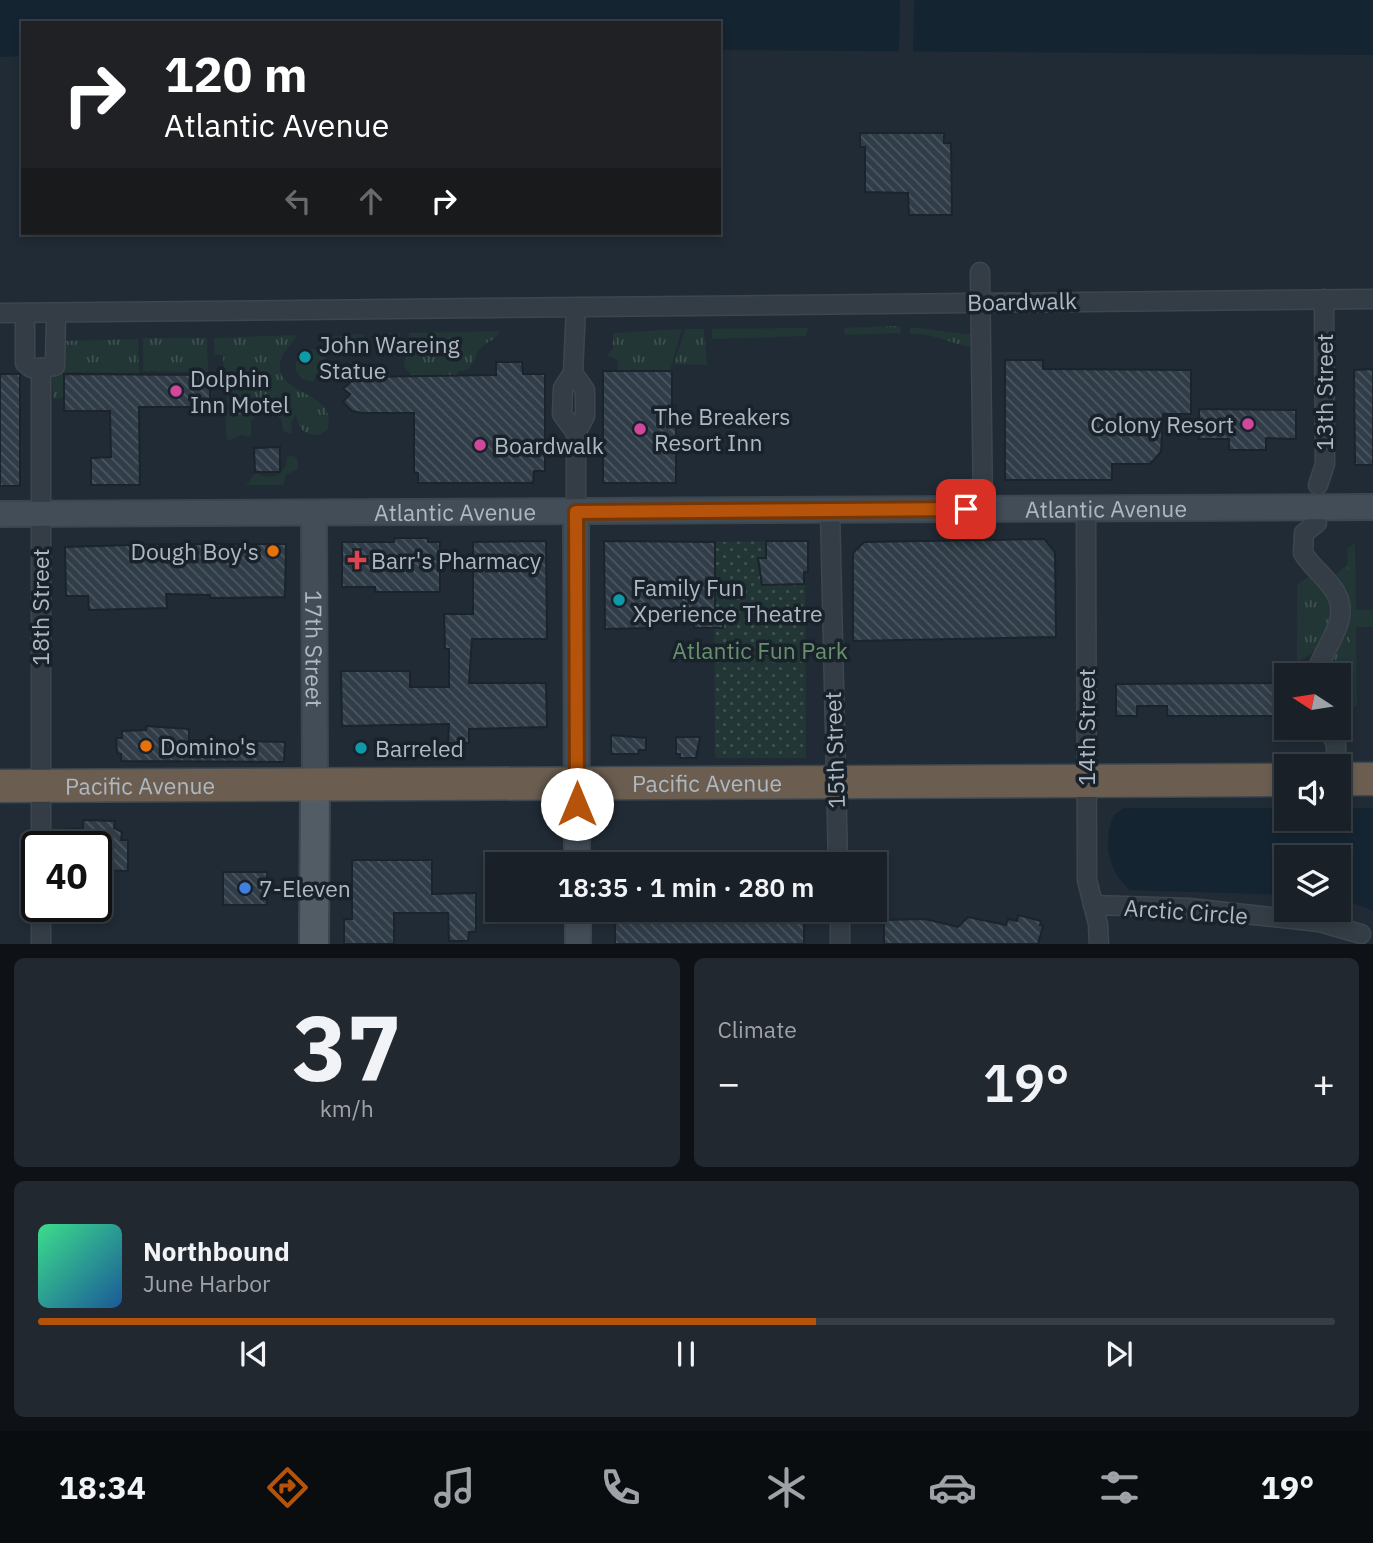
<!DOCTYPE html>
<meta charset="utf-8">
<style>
:root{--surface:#192028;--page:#222830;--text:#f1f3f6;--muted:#9fa3a8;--line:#373e45;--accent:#b45309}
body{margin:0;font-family:"IBM Plex Sans",sans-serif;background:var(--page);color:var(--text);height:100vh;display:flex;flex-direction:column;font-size:26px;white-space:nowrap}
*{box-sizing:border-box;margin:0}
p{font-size:23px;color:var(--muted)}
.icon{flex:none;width:38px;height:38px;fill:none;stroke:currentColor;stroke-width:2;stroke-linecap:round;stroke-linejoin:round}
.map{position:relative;height:944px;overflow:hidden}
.side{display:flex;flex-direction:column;gap:14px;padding:14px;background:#0e1216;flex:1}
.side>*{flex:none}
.hud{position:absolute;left:21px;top:21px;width:700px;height:214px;border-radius:0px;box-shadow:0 4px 10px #0003,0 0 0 2px var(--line);background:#202124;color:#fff;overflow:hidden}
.needle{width:46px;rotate:282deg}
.tools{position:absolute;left:1274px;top:663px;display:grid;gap:14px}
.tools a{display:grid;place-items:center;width:77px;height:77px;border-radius:0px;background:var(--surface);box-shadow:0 4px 10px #0003,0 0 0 2px var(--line);font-size:35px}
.speed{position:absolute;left:21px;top:831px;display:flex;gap:14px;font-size:35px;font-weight:700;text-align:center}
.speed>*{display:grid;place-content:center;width:91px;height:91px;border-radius:50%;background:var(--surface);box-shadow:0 4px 10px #0003,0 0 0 2px var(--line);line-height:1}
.speed .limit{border:4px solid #111;border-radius:10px;background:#fff;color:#111}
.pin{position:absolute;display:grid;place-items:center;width:60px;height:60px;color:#fff;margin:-30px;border-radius:14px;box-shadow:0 4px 10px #0006}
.me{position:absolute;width:77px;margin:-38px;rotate:0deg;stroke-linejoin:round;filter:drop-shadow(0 0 5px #0008)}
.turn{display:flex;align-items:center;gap:24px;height:147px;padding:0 28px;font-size:32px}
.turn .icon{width:91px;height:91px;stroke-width:2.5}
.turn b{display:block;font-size:49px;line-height:60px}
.lanes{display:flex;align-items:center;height:66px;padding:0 28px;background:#0003;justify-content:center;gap:35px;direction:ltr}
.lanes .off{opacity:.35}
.big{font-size:52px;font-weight:600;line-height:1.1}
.side .tile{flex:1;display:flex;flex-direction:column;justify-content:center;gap:10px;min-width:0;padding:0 24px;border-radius:10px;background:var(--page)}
.side .dial{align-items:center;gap:0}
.dial b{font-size:91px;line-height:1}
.song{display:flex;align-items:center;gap:21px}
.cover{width:84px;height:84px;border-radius:10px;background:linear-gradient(135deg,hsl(150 70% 55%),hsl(210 70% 35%))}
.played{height:7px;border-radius:4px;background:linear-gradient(90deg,var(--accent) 60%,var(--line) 60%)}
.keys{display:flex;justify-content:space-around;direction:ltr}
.heat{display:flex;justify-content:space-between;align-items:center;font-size:38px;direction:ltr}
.side .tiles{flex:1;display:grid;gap:14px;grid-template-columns:1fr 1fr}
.tile:last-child{grid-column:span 2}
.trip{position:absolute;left:485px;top:852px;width:402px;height:70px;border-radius:0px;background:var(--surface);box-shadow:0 4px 10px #0003,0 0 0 2px var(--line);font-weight:600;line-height:70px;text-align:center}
.tabs{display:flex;height:112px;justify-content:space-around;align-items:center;background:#0a0d10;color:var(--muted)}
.tabs .icon{width:49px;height:49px}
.tabs .active{color:var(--accent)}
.tabs b{font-size:32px;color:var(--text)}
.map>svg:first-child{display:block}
.grass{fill:url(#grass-tufts)}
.park{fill:url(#park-dots)}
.garden{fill:#223636}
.water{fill:#152431}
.pier{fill:#212b35}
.building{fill:url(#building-back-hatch);stroke:#1b242c;stroke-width:2}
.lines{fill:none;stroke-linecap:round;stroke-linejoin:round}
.street-casing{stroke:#3d464f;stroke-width:21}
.secondary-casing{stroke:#3d464f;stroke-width:28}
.primary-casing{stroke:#3d464f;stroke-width:32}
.highway-casing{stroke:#3e4850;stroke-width:35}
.street{stroke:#343d45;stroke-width:18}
.secondary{stroke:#424d58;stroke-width:24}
.primary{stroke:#525c65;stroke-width:28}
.highway{stroke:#6b5e51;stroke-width:32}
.route-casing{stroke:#753606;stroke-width:18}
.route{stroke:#b45309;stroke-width:12}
.culture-dot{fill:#0f9aa8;stroke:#19222a;stroke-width:2.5}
.hotel-dot{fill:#d1479c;stroke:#19222a;stroke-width:2.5}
.food-dot{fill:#e8710a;stroke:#19222a;stroke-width:2.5}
.health-dot{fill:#e0444e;stroke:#19222a;stroke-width:2.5}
.shop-dot{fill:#3f7fe0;stroke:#19222a;stroke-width:2.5}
.labels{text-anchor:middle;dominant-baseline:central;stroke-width:7;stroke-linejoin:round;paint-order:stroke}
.street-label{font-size:23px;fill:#aeb8c2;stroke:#19222a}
.poi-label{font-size:23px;fill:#aeb8c2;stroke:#19222a;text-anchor:start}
.park-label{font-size:23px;fill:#67916c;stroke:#19222a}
</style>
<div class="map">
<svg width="1373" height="945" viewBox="0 0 1373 945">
<defs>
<pattern id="grass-tufts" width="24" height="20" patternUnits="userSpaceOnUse" patternTransform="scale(1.75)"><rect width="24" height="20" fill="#223636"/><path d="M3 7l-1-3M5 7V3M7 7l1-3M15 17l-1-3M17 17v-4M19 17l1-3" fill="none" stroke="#405151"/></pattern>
<pattern id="park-dots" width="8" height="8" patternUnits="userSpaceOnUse" patternTransform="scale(1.75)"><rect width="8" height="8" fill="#223636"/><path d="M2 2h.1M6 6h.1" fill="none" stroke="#405151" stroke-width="1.8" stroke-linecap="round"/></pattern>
<pattern id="building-back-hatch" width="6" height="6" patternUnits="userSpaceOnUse" patternTransform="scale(1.75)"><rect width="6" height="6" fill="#303d48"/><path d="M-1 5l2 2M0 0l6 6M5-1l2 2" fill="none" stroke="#4b5761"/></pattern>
</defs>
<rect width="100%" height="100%" fill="#212b35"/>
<!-- grass -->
<g class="grass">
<polygon points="900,326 901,333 845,335 844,328"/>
<path d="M910 327 974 335 976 347C949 345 939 333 910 334Z"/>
<polygon points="808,328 806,336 712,339 712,329"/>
<polygon points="682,329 670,371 618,371 617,360 607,355 613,349 613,333"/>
<polygon points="685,329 704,329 707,365 674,364"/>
<path d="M500 331C496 340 489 340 483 346 475 353 474 364 468 370L458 371V375H411L404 366 409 333Z"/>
<polygon points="401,333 396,347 380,347 371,334"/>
<polygon points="363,334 368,348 353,347 337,352 331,342 322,337"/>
<path d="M297 335C293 344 282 351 280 363 274 395 341 392 327 430L319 435C303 435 298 428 296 414L291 422 292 434 284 432 281 419 266 408 251 421V437L241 435 227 441 225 414 229 409 225 385 228 379 224 372 223 355H215L214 338Z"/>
<polygon points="143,338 207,338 208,372 143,371"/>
<polygon points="138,339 139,373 66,372 65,398 53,399 52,374 60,341"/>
<polygon points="311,349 321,351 326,358 313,382 302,379 295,369 297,360 301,364 313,353"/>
<polygon points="1348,564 1351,679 1346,696 1340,702 1339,676 1321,676 1324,665 1339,648 1348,622 1333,577"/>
<path d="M1312 575C1338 609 1343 632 1304 658L1301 582Z"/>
</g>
<!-- park -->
<polygon class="park" points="805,541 806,758 715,758 714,542"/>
<!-- garden -->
<g class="garden">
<polygon points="291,455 297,458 298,469 286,475 283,485 246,485 255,473 266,477 278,475 286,466 287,457"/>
<polygon points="1355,543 1356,610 1373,610 1373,627 1356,627 1357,705 1339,717 1339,701 1346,696 1346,685 1351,679 1347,549"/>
<polygon points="1301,582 1304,658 1297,662 1297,585"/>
</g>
<!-- water -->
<g class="water">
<polygon points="0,0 1373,0 1373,55 719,50 719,23 23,23 23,56 0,57"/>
<path d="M1124 808H1286V819H1339V808H1373V911L1339 897V858H1286V895L1130 890C1108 872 1102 841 1114 815Z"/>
</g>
<!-- pier -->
<polygon class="pier" points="900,0 914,0 913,54 899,54"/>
<!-- building -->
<g class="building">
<polygon points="860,133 944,133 944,143 951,143 952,215 909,215 908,193 865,192 865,147 860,147"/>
<polygon points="1005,360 1043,360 1043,369 1191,370 1191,414 1163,414 1161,452 1150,464 1112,464 1112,480 1005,480"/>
<polygon points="496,362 522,362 523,374 545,374 545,471 534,471 533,483 418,483 418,473 414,473 414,413 362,413 352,411 343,402 350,394 343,389 356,377 496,375"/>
<polygon points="1373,369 1373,465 1355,465 1354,370"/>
<polygon points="603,371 672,371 672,405 676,405 676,483 603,483"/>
<rect x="0" y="374" width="20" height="112"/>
<polygon points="64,374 210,375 210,407 139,407 140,485 91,485 91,458 111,457 110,411 64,411"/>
<polygon points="1199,409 1296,410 1296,439 1266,438 1266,450 1229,450 1229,439 1199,439"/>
<polygon points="280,447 280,472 255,472 254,448"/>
<polygon points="394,538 428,538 428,542 440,542 440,592 375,592 375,587 342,587 342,542 394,542"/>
<polygon points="1044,539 1055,552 1056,637 853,641 853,553 864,542"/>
<polygon points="546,541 547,639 472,639 469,683 546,683 547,727 469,729 469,743 448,743 449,724 342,726 341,671 410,671 410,687 449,687 449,649 445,649 444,614 473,614 473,542"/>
<polygon points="604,541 715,542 715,613 723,613 723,628 694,628 693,611 648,611 648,628 605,629"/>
<polygon points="766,541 808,541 808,572 804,572 804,584 762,585 758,558 766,558"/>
<polygon points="165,544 286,544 285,597 210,598 210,595 166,594 167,608 89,610 88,596 66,596 65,547"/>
<polygon points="1286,683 1286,716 1167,716 1167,706 1137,706 1137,716 1116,716 1116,684"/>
<polygon points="146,726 189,729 189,740 285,742 284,762 121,761 121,754 117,753 116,738 122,738 122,731 146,730"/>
<polygon points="611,735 646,738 646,750 639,750 638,754 611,754"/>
<polygon points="676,737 700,737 696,758 680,758 680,754 676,754"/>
<polygon points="83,820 115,821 114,828 122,832 121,840 128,840 128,871 96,870 96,847 64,847 64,832 67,829 83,829"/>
<polygon points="352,860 432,860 432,894 476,893 476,932 469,932 468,941 449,941 448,913 394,913 394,944 344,944 344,919 352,919"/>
<rect x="223" y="872" width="44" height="33"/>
<polygon points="1018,915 1041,921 1040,925 1043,926 1038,944 884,944 884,920 925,919 958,927 968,917 1006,925 1008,919 1017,921"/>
<polygon points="636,920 804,921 804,944 615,944 615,922"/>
</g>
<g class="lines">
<!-- street casing -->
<g class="street-casing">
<g id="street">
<polyline points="980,272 983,509"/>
<polyline points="0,313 1373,299"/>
<polyline points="25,313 25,363 31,368 41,368"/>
<polyline points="573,373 585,390 585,416 576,433 576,512"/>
<polyline points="576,433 562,414 563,388 573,373 576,307"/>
<polyline points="1318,485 1325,464 1324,299"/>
<polyline points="1086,508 1087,880 1098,924 1099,945"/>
<polyline points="830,510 838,864"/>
<path d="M1315 676C1323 645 1357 617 1331 586 1322 574 1311 566 1303 553L1304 533 1317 523"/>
<polyline points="1327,728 1336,743 1336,766"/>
<polyline points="41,847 41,368 55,366 56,313"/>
<polyline points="1093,905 1189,908 1319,922 1361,934"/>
<polyline points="41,906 41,945"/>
<polyline points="840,910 840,945"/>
</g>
</g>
<!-- secondary casing -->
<g class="secondary-casing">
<g id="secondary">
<polyline points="576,512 577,864"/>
<path id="s1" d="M314 513 315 786"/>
<path id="s2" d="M0 514 1373 507"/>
<polyline points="578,910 578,945"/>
</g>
</g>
<!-- primary casing -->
<g class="primary-casing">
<polyline id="primary" points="314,945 315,786"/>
</g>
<!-- highway casing -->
<g class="highway-casing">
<g id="highway">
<polyline points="1339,779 1373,779"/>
<path id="s3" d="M0 786 1286 780"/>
</g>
</g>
<!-- street -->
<use href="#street" class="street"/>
<!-- secondary -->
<use href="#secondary" class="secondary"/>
<!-- primary -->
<use href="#primary" class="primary"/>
<!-- highway -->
<use href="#highway" class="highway"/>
</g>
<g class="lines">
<!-- route casing -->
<g class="route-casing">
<polyline id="route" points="577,804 576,512 966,509"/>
</g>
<!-- route -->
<use href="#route" class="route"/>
</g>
<!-- markers -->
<g class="culture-dot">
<circle cx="305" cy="357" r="7"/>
<circle cx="619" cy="600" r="7"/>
<circle cx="361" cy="748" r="7"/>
</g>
<g class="hotel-dot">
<circle cx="176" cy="391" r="7"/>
<circle cx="1248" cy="424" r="7"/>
<circle cx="640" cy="429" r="7"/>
<circle cx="480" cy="445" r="7"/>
</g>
<g class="food-dot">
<circle cx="273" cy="551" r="7"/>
<circle cx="146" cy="746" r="7"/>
</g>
<path class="health-dot" d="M353.5 549.5h7v7h7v7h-7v7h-7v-7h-7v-7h7z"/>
<circle class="shop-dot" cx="245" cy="888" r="7"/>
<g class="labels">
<!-- street labels -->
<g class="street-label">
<text transform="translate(1022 301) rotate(-1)">Boardwalk</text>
<text transform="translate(1324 392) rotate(-90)">13th Street</text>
<text stroke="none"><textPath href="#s2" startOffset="1106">Atlantic Avenue</textPath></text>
<text stroke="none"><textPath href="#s2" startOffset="455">Atlantic Avenue</textPath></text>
<text transform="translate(40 607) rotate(-90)">18th Street</text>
<text stroke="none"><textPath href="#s1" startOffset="136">17th Street</textPath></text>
<text transform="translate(1086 727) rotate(-90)">14th Street</text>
<text transform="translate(834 750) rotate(-92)">15th Street</text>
<text stroke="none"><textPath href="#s3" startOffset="707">Pacific Avenue</textPath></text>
<text stroke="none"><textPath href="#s3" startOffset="140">Pacific Avenue</textPath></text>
<text transform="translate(1186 911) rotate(4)">Arctic Circle</text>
</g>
<!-- poi labels -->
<g class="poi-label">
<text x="319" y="344">John Wareing<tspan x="319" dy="26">Statue</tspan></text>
<text x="190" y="378">Dolphin<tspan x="190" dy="26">Inn Motel</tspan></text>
<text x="654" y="416">The Breakers<tspan x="654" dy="26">Resort Inn</tspan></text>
<text x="1234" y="424" text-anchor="end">Colony Resort</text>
<text x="494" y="445">Boardwalk</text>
<text x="259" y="551" text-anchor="end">Dough Boy's</text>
<text x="371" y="560">Barr's Pharmacy</text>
<text x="633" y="587">Family Fun<tspan x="633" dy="26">Xperience Theatre</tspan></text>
<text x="160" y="746">Domino's</text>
<text x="375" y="748">Barreled</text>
<text x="259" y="888">7-Eleven</text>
</g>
<!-- park labels -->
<g class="park-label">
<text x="760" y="650">Atlantic Fun Park</text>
</g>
</g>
</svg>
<div class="tools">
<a><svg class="needle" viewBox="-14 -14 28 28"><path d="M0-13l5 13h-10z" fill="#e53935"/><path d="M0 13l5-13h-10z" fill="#9fa3a8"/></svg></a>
<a><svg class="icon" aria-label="sound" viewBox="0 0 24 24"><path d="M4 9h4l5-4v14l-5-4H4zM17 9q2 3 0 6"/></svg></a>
<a><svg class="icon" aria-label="layers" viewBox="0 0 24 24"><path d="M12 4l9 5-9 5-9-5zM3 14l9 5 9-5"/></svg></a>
</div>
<div class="speed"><div class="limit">40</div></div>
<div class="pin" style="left:966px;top:509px;background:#d93025"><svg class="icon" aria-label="arrive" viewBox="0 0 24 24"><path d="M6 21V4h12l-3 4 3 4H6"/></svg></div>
<svg class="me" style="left:577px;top:804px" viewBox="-20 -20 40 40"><circle r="19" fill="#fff"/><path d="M0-13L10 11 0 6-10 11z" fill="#b45309"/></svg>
<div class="trip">18:35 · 1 min · 280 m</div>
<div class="hud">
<div class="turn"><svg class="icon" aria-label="right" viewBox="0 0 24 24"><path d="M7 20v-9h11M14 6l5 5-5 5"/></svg><div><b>120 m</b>Atlantic Avenue</div></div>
<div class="lanes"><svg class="icon off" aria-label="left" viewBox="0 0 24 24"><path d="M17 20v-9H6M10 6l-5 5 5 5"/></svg><svg class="icon off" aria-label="ahead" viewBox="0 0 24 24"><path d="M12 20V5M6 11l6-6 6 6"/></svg><svg class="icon" aria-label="right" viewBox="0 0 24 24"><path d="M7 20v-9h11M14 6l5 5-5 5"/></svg></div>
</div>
</div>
<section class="side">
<div class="tiles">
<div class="tile dial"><b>37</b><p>km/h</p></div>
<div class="tile"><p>Climate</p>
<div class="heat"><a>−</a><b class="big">19°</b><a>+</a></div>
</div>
<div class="tile">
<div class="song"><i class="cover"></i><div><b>Northbound</b><p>June Harbor</p></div></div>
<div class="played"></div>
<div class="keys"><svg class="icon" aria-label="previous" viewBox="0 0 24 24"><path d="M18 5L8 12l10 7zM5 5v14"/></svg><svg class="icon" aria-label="pause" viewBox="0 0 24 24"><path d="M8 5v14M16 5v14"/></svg><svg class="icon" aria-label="next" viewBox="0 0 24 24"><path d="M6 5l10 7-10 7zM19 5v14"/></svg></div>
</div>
</div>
</section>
<nav class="tabs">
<b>18:34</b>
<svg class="icon active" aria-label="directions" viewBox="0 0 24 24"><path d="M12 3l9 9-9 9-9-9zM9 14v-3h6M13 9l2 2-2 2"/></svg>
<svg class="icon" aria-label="music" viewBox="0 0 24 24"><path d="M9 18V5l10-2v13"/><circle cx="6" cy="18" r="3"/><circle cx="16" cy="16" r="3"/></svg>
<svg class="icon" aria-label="phone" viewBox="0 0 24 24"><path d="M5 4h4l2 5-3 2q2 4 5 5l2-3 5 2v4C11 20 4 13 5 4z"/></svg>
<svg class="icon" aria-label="climate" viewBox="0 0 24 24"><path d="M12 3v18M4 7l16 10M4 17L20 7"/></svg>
<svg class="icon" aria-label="car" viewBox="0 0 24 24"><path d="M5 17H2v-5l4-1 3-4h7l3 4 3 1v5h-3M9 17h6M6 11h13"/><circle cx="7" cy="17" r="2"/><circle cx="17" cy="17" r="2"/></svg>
<svg class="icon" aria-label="filters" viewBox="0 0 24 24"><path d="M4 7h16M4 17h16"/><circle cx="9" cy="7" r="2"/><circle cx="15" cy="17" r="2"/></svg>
<b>19°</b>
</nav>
